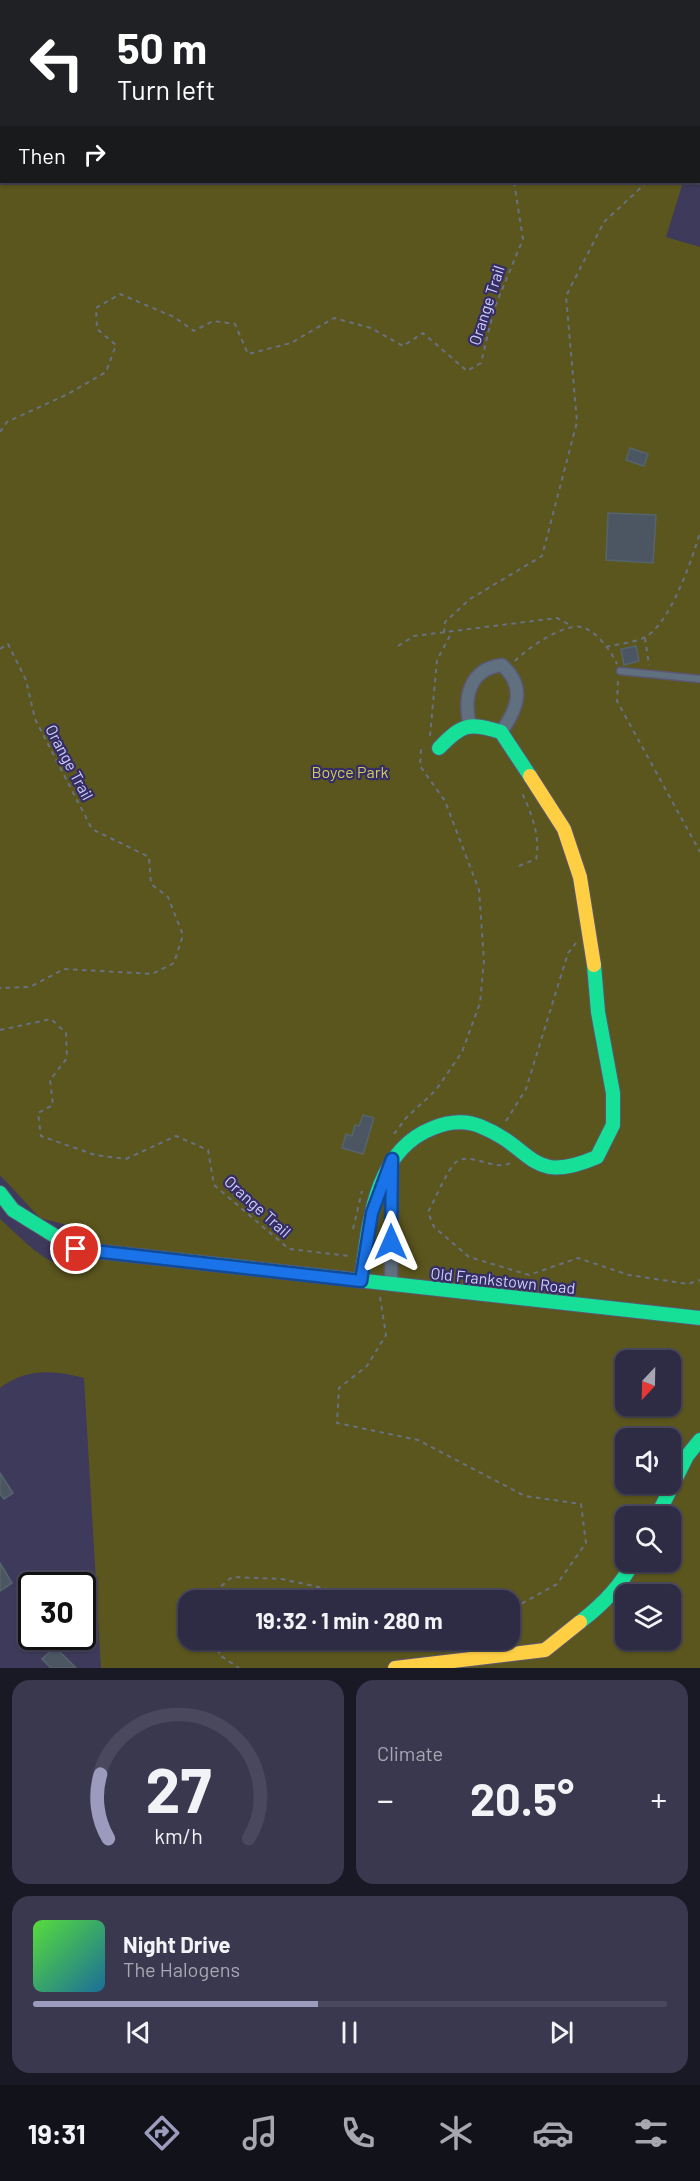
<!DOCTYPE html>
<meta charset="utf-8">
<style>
:root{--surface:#2e2c44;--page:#3a384f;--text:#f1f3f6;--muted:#a7a7b2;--line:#49485d;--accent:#9c9bbe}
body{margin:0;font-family:Barlow,sans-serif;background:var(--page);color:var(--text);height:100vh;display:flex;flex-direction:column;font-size:22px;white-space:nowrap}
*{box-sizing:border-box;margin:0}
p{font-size:20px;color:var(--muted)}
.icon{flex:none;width:33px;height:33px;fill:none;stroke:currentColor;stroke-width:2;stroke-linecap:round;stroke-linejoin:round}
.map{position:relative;height:1668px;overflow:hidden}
.drawer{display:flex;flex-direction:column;gap:12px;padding:12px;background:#191825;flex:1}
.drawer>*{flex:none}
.top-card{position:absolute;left:0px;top:0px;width:700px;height:183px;box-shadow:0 2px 4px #0004,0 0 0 2px var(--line);background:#202124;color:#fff;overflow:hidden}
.needle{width:39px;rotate:202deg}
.tools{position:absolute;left:615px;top:1350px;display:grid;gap:12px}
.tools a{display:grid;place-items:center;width:66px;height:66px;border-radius:12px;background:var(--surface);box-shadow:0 2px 4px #0004,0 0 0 2px var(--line);font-size:30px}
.speed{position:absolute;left:18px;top:1572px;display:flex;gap:12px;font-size:30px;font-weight:700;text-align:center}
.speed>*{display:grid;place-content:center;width:78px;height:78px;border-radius:50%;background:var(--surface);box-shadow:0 2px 4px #0004,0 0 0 2px var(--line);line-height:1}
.speed .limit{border:3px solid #111;border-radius:9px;background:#fff;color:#111}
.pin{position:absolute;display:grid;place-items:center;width:51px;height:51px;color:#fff;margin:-26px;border:3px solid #fff;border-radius:50%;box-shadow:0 2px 6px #0007}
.me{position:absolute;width:66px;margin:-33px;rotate:0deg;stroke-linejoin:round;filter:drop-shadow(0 0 4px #0008)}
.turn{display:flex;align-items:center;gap:21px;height:126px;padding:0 18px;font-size:27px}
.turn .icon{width:78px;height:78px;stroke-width:2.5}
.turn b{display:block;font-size:42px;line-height:51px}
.then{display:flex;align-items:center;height:57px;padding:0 18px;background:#0003;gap:12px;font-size:22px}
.big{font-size:45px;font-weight:700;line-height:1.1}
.drawer .widget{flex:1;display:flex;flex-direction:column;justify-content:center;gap:9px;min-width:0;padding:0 21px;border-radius:18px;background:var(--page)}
.drawer .dial{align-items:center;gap:0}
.dial svg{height:156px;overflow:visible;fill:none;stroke:var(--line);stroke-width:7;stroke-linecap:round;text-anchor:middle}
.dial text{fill:var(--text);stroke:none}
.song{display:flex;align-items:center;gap:18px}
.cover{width:72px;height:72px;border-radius:9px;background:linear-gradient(135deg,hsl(110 70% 55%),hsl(200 70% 35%))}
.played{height:6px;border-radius:3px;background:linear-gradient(90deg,var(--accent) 45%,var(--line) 45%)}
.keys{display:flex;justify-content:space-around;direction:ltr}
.heat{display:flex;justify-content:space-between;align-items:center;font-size:33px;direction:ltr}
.drawer .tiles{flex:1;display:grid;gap:12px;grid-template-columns:1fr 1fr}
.widget:last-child{grid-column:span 2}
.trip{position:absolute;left:178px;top:1590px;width:342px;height:60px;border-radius:18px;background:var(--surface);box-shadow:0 2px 4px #0004,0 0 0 2px var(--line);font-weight:700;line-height:60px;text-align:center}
.menu{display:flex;height:96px;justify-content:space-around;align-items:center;background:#12121b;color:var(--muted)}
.menu .icon{width:42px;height:42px}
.menu .current{color:var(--accent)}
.menu b{font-size:27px;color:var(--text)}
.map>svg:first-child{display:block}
.green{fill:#5b561e;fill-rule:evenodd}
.building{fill:#4c5663;stroke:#55646c;stroke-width:1.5}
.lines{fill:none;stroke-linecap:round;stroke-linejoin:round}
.lane-casing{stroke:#5b5774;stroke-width:9}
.street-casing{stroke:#5b5774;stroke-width:15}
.fast-casing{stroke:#5b5774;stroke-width:16}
.slow-casing{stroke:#5b5774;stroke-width:16}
.path{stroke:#687082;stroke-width:2;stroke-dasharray:4.5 4.5;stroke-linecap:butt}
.lane{stroke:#60707f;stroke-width:6}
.street{stroke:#60707f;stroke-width:12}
.fast{stroke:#16e098;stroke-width:14}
.slow{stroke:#ffcf43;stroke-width:14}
.route-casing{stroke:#114b97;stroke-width:15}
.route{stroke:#1a73e8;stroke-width:10}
.labels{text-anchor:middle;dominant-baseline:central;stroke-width:4.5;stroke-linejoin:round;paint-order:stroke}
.street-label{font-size:16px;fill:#cfcff4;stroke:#342d68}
.park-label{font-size:16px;fill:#d4cb57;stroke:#342d68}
</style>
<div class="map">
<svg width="700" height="1668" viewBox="0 0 700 1668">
<rect width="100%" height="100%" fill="#3e3a5b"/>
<!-- green -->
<path class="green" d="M0 0 544 2H2V182H683L666 237 700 247V1668H101L84 1378C55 1370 25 1368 0 1388V1219C21 1238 48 1268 78 1270L75 1227 40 1218 0 1175ZM626 1360H670V1406H626ZM626 1438H670V1484H626ZM626 1516H670V1562H626ZM626 1594H670V1640H626ZM189 1600H510V1640H189Z"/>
<!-- building -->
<g class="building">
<polygon points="630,448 648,454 644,466 626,460"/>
<polygon points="608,513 656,515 653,563 606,560"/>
<polygon points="636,646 639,661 624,665 621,649"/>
<polygon points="363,1115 374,1118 363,1154 342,1148 346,1134 352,1136 355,1125 359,1126"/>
<polygon points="0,1473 13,1493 4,1499 0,1494"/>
<polygon points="0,1563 12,1583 0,1591"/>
<polygon points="55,1647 76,1668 51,1668 42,1659"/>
</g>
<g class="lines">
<!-- lane casing -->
<g class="lane-casing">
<polyline id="lane" points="620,671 700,679"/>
</g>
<!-- street casing -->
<g class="street-casing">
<g id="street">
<path d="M470 726C463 698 469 669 502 665 526 687 518 708 501 732"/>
<polyline points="391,1284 392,1165"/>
</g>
</g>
<!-- fast casing -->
<g class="fast-casing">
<g id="fast">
<path d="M439 748C462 724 469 722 501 732L530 776"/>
<polyline points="0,1193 13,1210 76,1249 700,1318"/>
<path d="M361 1281C369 1225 373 1151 433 1128 450 1121 466 1120 482 1127 534 1148 530 1186 597 1157L613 1125V1093L598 1012 594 965"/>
<polyline points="657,1516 687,1456 700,1440"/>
<path d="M580 1622C601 1606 621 1586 633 1562"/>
</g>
</g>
<!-- slow casing -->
<g class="slow-casing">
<g id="slow">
<polyline points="530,776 564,829 580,877 594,965"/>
<polyline points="395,1668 545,1650 580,1622"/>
</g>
</g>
<!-- path -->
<g class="path">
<polyline points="0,432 7,422 68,394 106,372 116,345 97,329 96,308 120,294 174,317 194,331 213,321 235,324 248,354 291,343 334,318 371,328 403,346 423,333 467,371 481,363 494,309 523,239 514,182"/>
<polyline points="444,633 445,622 470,599 542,556 577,422 566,296 604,222 647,182"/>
<polyline points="645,638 649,665"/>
<polyline points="398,646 414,636 557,618 572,626"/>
<path d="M606 647C618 644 632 643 643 638 669 628 693 557 700 532"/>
<polyline points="0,649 8,644 26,680 35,719 92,829 149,857 151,884 168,897 183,935 174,963 152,974 64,969 30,987 0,988"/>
<path d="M515 661C526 649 564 623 581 627 596 630 611 651 617 664"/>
<polyline points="618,681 617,701 700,852"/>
<polyline points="430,736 437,660 452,632"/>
<path d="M519 866 536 859C541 837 531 812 522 793"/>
<polyline points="0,1030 51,1019 66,1033 67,1058 50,1080 53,1105 38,1113 41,1136 95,1155 126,1159 176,1136 208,1150 214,1185 289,1249 350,1256"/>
<polyline points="506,1121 526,1089 568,953 576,943"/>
<polyline points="394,1134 406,1118 436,1090 462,1052 480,1003 484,960 479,890 445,801 420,766 421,749 424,746"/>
<path d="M510 1163C494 1172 471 1151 456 1162 447 1170 435 1200 428 1212L434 1227 469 1257 529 1275 578 1258 629 1275 688 1284 700 1280"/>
<polyline points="353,1229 362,1191"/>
<polyline points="380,1297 386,1335 367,1366 339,1388 337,1423 418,1440 525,1496 581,1504 586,1543 557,1584 510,1610"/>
<polyline points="259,1600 243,1598 219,1588 232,1577 282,1579 377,1600"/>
<polyline points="234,1640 227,1641 218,1654 239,1668"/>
</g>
<!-- lane -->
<use href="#lane" class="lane"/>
<!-- street -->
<use href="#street" class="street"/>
<!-- fast -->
<use href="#fast" class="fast"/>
<!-- slow -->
<use href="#slow" class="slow"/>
</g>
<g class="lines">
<!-- route casing -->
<g class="route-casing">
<polyline id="route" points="76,1249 361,1281 372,1213 392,1159 391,1242"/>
</g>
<!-- route -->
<use href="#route" class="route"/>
</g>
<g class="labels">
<!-- street labels -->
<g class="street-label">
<text transform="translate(486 305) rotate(-72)">Orange Trail</text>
<text transform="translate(70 762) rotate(62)">Orange Trail</text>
<text transform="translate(258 1206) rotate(42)">Orange Trail</text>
<text transform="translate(503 1280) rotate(6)">Old Frankstown Road</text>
</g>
<!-- park labels -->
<g class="park-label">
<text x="350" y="771">Boyce Park</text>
</g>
</g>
</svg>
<div class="tools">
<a><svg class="needle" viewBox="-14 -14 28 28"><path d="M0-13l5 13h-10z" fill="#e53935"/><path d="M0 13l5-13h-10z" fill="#a7a7b2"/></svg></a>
<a><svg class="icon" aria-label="sound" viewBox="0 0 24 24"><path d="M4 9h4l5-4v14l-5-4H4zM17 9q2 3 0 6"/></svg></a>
<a><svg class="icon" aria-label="search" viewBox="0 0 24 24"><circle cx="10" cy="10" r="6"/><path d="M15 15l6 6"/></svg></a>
<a><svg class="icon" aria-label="layers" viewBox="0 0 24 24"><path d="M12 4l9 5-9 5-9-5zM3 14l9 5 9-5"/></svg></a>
</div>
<div class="speed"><div class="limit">30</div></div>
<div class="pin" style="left:76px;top:1249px;background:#d93025"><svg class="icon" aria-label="arrive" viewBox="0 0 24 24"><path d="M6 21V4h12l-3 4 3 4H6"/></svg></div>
<svg class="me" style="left:391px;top:1242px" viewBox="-20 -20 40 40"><path d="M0-17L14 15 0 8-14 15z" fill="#1a73e8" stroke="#fff" stroke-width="4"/></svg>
<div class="trip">19:32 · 1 min · 280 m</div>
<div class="top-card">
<div class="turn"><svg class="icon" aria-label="left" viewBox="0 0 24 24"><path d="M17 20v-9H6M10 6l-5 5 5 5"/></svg><div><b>50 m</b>Turn left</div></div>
<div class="then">Then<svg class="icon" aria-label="right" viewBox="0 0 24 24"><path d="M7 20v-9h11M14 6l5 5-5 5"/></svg></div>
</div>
</div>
<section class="drawer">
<div class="tiles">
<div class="widget dial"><svg viewBox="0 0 100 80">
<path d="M14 69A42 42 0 1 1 86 69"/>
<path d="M14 69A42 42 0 0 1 10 36" stroke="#9c9bbe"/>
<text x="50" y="56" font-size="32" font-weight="700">27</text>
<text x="50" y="72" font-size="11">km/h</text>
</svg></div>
<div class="widget"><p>Climate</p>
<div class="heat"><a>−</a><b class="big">20.5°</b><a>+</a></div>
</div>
<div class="widget">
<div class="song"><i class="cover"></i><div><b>Night Drive</b><p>The Halogens</p></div></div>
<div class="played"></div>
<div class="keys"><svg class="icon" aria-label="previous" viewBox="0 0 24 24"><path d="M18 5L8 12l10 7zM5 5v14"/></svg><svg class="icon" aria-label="pause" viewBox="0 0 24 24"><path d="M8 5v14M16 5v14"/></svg><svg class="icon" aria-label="next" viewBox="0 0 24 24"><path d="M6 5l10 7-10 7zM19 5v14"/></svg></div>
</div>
</div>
</section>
<nav class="menu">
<b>19:31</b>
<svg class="icon current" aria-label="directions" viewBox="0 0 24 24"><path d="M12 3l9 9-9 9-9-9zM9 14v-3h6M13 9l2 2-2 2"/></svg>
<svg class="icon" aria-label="music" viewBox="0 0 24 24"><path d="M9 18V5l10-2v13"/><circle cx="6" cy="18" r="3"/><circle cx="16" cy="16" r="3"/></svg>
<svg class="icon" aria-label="phone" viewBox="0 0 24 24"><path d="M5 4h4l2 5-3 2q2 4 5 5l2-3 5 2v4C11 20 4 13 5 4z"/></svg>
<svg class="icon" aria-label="climate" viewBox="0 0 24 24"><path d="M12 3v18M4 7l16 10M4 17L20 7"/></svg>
<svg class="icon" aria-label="car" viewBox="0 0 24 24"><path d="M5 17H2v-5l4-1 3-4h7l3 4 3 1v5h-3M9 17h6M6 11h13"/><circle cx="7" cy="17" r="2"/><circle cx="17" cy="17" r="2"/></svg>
<svg class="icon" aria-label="filters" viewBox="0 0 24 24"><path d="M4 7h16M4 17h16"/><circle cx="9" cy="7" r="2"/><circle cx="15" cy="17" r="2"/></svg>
</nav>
